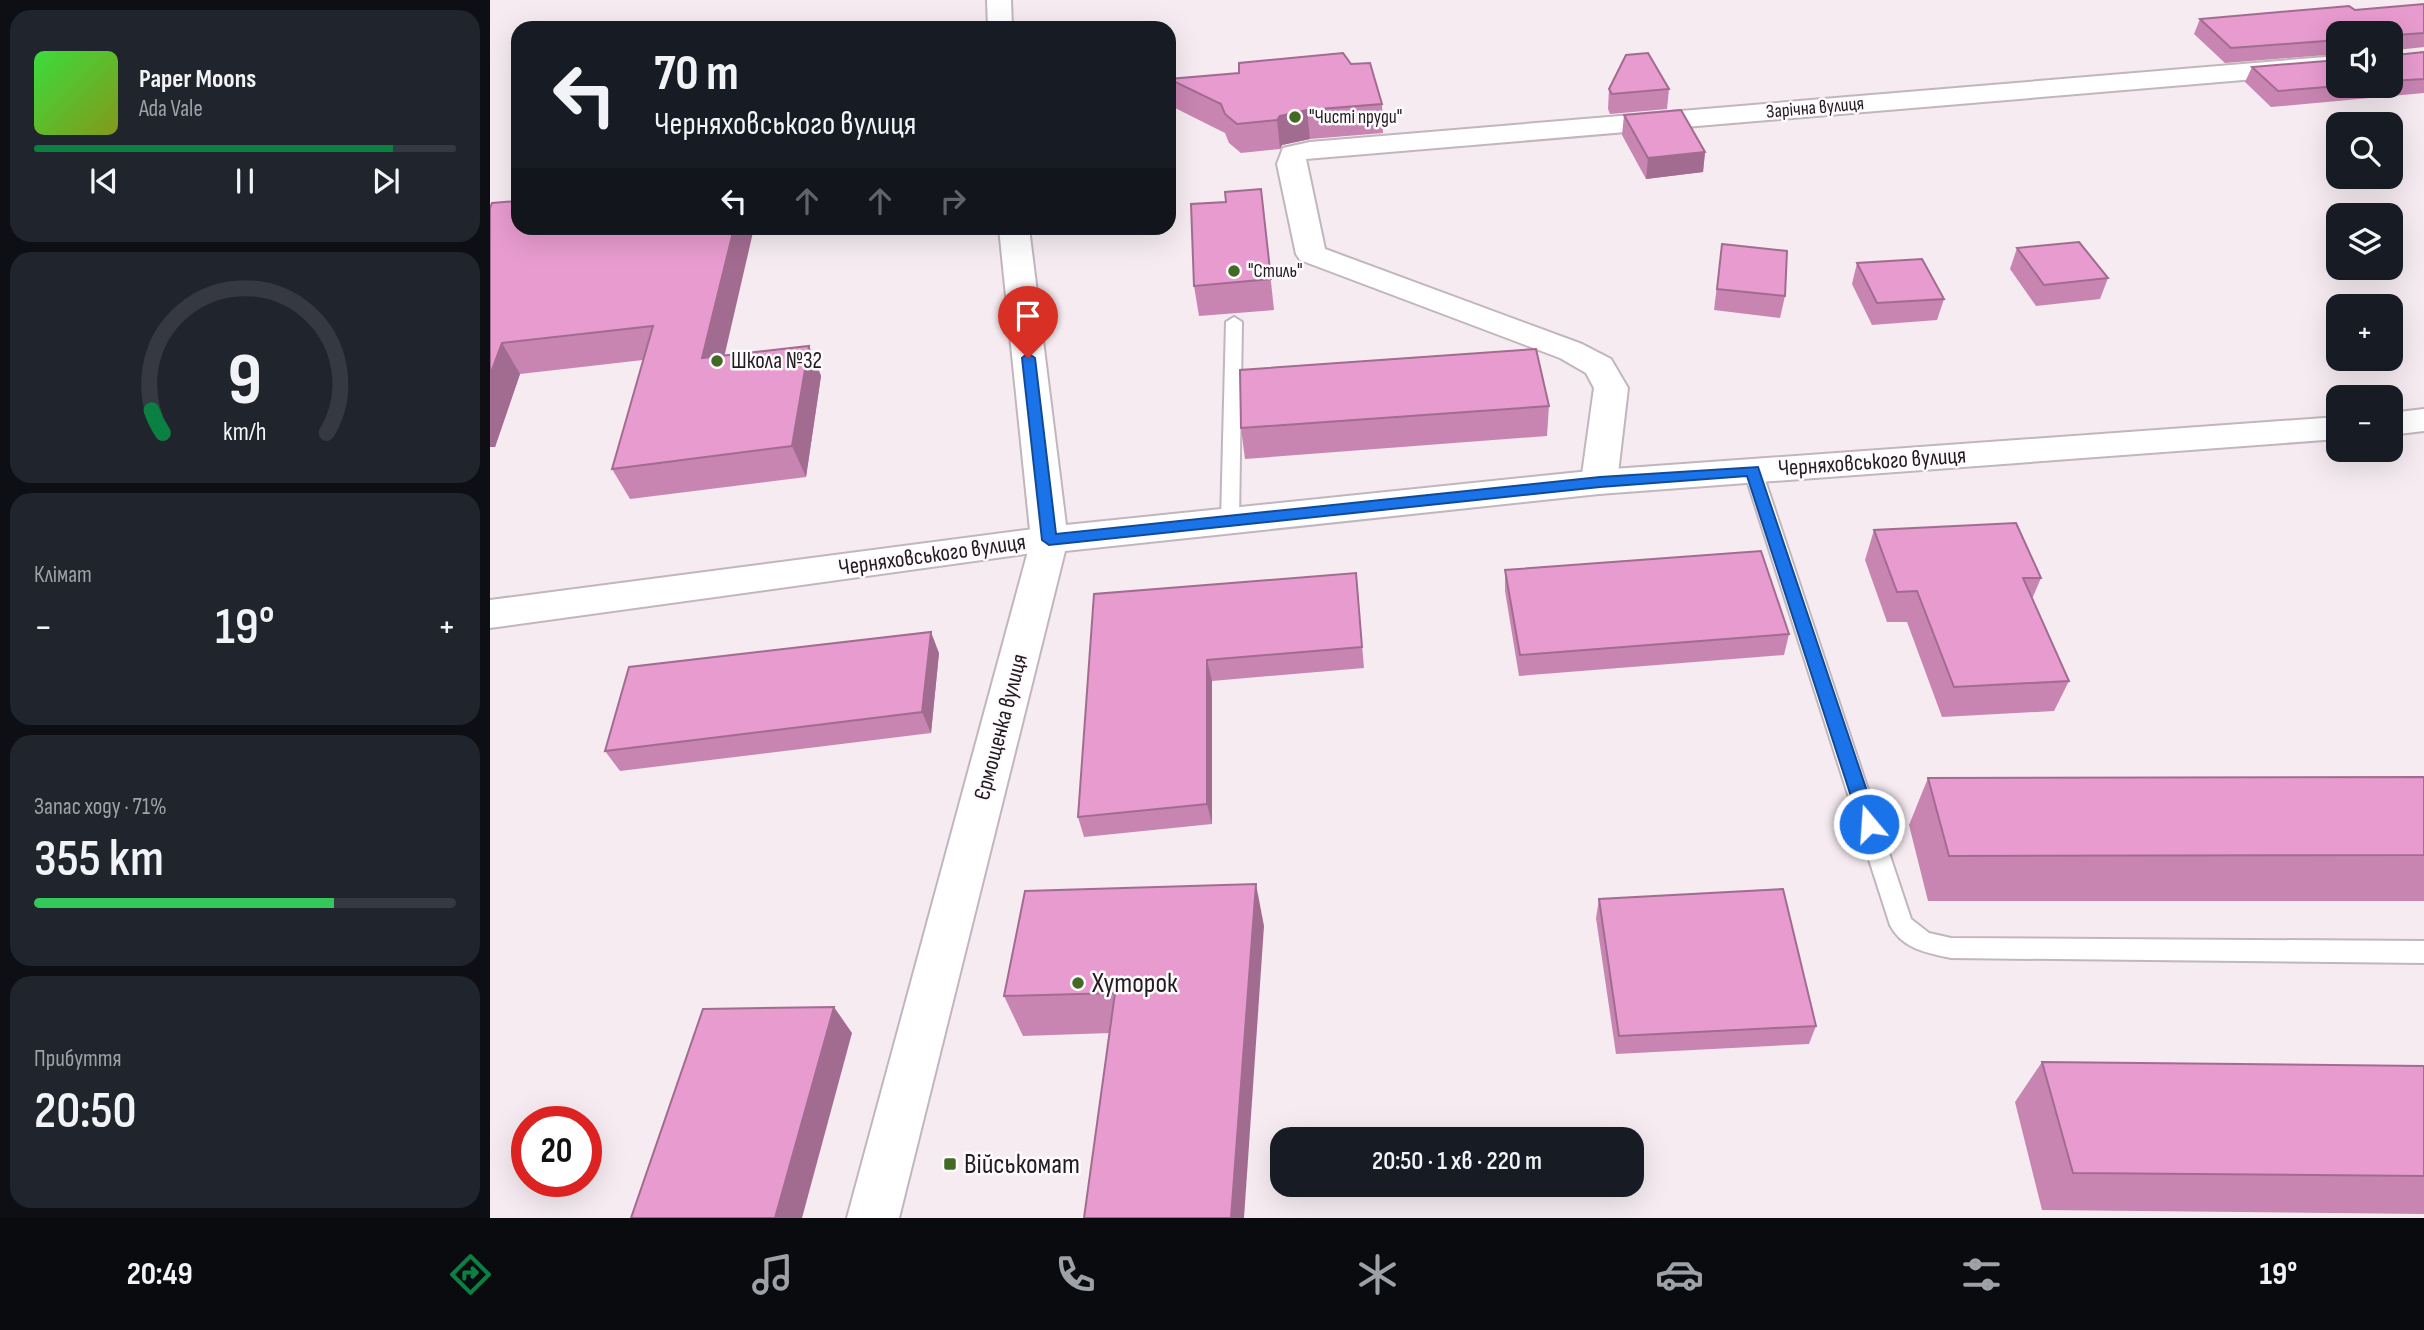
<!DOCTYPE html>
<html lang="uk">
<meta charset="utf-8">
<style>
:root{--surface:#171b24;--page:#20242c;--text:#f1f3f6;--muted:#9ea1a6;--line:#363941;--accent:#0b8043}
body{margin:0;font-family:"Sofia Sans Condensed",sans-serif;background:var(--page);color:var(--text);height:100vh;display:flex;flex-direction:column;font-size:26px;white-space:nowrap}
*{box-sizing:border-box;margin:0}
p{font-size:23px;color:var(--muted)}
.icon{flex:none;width:38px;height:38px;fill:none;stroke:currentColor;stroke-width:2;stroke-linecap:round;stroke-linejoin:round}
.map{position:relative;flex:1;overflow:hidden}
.side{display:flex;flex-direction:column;gap:10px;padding:10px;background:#0d0f14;width:490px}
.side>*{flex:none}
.banner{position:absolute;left:21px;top:21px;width:665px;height:214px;border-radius:21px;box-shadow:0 7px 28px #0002;background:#171b24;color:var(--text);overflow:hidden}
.buttons{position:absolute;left:1836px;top:21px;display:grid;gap:14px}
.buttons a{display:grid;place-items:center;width:77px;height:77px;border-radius:14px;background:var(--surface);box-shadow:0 7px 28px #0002;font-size:35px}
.speed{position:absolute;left:21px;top:1106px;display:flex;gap:14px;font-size:35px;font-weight:700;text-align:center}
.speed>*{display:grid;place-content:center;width:91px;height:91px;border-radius:50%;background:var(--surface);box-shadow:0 7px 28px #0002;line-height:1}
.speed .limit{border:10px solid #d22;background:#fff;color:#111}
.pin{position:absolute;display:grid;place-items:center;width:60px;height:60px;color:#fff;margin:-72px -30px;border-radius:50% 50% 50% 0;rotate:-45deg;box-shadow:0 0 7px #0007}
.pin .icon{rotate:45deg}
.me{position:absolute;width:77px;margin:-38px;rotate:342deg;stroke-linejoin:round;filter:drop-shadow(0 0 5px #0008)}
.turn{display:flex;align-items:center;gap:24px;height:147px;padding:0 28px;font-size:32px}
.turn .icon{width:91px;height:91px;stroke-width:2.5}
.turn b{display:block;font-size:49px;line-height:60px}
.lanes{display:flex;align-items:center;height:66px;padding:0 28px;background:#0003;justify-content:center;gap:35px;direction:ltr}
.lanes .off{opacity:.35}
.big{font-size:52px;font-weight:600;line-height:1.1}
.side .card{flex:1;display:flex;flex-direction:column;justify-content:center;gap:10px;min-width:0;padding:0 24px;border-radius:21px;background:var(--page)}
.side .dial{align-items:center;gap:0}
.dial svg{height:182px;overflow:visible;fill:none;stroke:var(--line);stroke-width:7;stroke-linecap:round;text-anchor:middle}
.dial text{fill:var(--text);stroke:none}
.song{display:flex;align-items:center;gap:21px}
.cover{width:84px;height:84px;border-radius:10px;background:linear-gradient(135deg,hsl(120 70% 55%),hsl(70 70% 35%))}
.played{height:7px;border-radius:4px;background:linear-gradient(90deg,var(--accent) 85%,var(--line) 85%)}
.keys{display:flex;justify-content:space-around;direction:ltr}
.heat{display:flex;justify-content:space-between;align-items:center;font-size:38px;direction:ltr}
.charge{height:10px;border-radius:5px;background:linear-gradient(90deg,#34c759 71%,var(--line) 0)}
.trip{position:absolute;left:780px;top:1127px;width:374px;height:70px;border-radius:21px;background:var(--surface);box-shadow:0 7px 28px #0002;font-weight:600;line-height:70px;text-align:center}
.dock{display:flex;height:112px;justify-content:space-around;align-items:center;background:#090b0e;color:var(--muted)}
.dock .icon{width:49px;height:49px}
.dock .selected{color:var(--accent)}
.dock b{font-size:32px;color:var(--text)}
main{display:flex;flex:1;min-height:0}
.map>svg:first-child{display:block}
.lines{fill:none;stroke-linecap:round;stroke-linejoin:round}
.service-casing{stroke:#c1b6bd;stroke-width:4}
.minor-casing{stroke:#c1b6bd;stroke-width:4}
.tertiary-casing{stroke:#c1b6bd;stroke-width:4}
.service{fill:#fff;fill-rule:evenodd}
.minor{fill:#fff;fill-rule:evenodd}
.tertiary{fill:#fff;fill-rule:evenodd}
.wall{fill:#c885b2}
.shaded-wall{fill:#a26c91}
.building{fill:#e89bcf;stroke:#a26c91;stroke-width:2}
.route{fill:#1a73e8;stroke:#114b97;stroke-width:2}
.poi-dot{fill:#436a25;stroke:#fefafd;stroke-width:2.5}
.labels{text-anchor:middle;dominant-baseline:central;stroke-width:5;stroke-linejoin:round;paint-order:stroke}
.far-street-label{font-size:19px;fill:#201c1f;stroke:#fefafd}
.far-poi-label{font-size:19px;fill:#201c1f;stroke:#fefafd;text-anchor:start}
.poi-label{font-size:23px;fill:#201c1f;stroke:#fefafd;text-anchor:start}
.street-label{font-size:23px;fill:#201c1f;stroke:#fefafd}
.near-poi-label{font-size:28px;fill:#201c1f;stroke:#fefafd;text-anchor:start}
</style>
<main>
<section class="side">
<div class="card">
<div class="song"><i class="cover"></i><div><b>Paper Moons</b><p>Ada Vale</p></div></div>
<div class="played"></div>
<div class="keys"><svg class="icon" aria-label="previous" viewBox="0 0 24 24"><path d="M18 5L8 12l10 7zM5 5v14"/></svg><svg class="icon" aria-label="pause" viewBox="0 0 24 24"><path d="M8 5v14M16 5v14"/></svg><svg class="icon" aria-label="next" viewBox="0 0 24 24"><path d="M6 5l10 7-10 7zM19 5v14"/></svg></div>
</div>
<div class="card dial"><svg viewBox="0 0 100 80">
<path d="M14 69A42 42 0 1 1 86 69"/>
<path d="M14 69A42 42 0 0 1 9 59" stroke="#0b8043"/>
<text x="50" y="56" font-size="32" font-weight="700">9</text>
<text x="50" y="72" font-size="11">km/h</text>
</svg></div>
<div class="card"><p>Клімат</p>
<div class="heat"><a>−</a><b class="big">19°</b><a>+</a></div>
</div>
<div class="card"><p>Запас ходу · 71%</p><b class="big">355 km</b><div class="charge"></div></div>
<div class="card"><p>Прибуття</p><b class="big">20:50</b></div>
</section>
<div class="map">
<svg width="1934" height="1218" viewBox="0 0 1934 1218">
<rect width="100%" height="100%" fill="#f5ebf1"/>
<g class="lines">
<!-- service casing -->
<g class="service-casing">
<g id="service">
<polygon points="744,317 752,322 749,521 740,527 731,521 736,322"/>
<path d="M1263 465 1272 471 1421 919 1439 933 1461 938 1934 941V963L1461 958C1438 953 1412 949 1400 925L1254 471Z"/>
</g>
</g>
<!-- minor casing -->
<g class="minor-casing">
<g id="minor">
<polygon points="1848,56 1848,72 816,159 835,249 1092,344 1121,359 1138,388 1127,482 1122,491 1109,494 1096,491 1091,482 1104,388 1096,373 1070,358 810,260 806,254 787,164 793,148 820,142"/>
<polygon points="559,527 572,531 577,540 572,549 0,628 0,600"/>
</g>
</g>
<!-- tertiary casing -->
<g class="tertiary-casing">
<g id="tertiary">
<polygon points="497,0 521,0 522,28 498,28"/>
<polygon points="509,228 539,228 576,525 1109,470 1848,417 1848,439 1109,494 575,551 409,1218 357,1218 541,540"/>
<polygon points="1934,409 1934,431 1900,435 1900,413"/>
</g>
</g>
<!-- service -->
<use href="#service" class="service"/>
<!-- minor -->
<use href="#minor" class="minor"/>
<!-- tertiary -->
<use href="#tertiary" class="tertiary"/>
</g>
<!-- wall -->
<g class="wall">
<polygon points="1934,4 1934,47 1906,50 1906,55 1934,52 1934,93 1781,107 1755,82 1762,67 1848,86 1900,86 1900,33 1848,33 1848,54 1735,63 1704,34 1710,19 1865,10"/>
<polygon points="861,64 892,104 893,133 820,139 792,145 790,149 751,153 739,143 735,133 683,107 679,79"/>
<polygon points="1119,89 1179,89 1177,109 1120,114 1118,109"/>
<polygon points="1134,115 1215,152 1213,172 1156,179 1132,135"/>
<polygon points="771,189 784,310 709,316 704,286 736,202"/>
<polygon points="0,208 234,355 319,346 331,376 316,477 140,499 122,469 153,360 30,374 5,447 0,447"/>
<polygon points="1232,244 1295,296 1290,318 1224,310"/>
<polygon points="1527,248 1618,278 1610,299 1546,306 1520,269"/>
<polygon points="1367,263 1454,299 1447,320 1382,325 1362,284"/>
<polygon points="1059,406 1057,436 755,459 751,428"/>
<polygon points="1384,530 1551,578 1542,599 1579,681 1564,711 1452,717 1417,622 1397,622 1375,560"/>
<polygon points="1015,570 1299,634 1294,655 1029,676 1015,591"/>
<polygon points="866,573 874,668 722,681 722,824 594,837 588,817 604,594"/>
<polygon points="449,653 441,733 130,771 115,751"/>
<polygon points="1934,777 1934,901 1438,901 1419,825 1438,778"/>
<polygon points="1109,899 1326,1026 1319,1044 1126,1054 1106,918"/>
<polygon points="774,926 620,1033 533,1036 514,996"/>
<polygon points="1552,1062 1934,1066 1934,1214 1552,1210 1525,1102"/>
</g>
<!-- shaded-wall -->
<g class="shaded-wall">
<polygon points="817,110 820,139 792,145 790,149 787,120 790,116"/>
<polygon points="1215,152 1213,172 1156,179 1158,158"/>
<polygon points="244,228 264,228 227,388 212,358"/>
<polygon points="12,343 30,374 5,447 0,447 0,375"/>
<polygon points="319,346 331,376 316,477 302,446"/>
<polygon points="441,632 449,653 441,733 432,712"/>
<polygon points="717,660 722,681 722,824 717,804"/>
<polygon points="766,884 774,926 754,1218 741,1218"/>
<polygon points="344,1007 362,1033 312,1218 285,1218"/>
</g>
<!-- building -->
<g class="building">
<polygon points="1934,4 1934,33 1906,35 1906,55 1934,52 1934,79 1900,81 1900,33 1848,33 1848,40 1741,48 1710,19 1859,6 1865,10"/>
<polygon points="853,53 861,64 880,63 892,104 817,110 790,116 787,120 747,124 735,114 731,104 679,79 749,73 749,63"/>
<polygon points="1158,53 1179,89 1122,94 1119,89 1136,55"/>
<polygon points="1848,60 1848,86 1849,86 1788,91 1762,67"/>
<polygon points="1191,110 1215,152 1158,158 1134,115"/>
<polygon points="771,189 781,279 704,286 701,204 736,202 735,192"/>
<polygon points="28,201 28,228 244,228 212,358 319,346 302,446 122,469 163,326 12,343 0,375 0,208 2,203"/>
<polygon points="1589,242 1618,278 1554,285 1527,248"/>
<polygon points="1232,244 1297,251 1295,296 1227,289"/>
<polygon points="1432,259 1454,299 1387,303 1367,263"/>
<polygon points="1046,349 1059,406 751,428 750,370"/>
<polygon points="1526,523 1551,578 1533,578 1579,681 1464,687 1427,591 1407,592 1384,530"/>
<polygon points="1271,551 1299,634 1030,655 1015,570"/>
<polygon points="866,573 872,647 717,660 717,804 588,817 604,594"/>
<polygon points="441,632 432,712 115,751 139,667"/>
<polygon points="1934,777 1934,855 1459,856 1438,778"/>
<polygon points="766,884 741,1218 594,1218 625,993 514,996 535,891"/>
<polygon points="1293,889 1326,1026 1129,1036 1109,899"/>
<polygon points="344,1007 285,1218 141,1218 213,1009"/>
<polygon points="1552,1062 1934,1066 1934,1176 1583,1173"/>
</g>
<!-- route -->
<polygon class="route" points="538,353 545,358 566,534 1110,477 1268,467 1388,824 1385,829 1372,829 1370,824 1257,476 1110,487 559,545 552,540 532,358"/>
<!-- markers -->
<g class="poi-dot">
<circle cx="805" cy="117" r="7"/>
<circle cx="744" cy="271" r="7"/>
<circle cx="227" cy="361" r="7"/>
<circle cx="588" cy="983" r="7"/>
<rect x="453" y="1157" width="14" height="14" rx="3.5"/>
</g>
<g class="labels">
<!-- far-street labels -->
<g class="far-street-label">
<text transform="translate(1325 108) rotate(-5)">Зарічна вулиця</text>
</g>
<!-- far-poi labels -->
<g class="far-poi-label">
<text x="819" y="117">"Чисті пруди"</text>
<text x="758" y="271">"Стиль"</text>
</g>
<!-- poi labels -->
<g class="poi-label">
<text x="241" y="361">Школа №32</text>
</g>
<!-- street labels -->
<g class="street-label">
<text transform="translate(1382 462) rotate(-4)">Черняховського вулиця</text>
<text transform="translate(442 555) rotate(-8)">Черняховського вулиця</text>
<text transform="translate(511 727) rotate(-75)">Єрмощенка вулиця</text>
</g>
<!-- near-poi labels -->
<g class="near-poi-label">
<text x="602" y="983">Хуторок</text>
<text x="474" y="1164">Військомат</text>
</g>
</g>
</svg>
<div class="buttons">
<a><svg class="icon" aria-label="sound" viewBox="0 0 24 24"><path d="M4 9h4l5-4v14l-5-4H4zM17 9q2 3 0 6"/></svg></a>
<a><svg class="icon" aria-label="search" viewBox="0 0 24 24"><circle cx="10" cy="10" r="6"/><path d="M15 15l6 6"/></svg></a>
<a><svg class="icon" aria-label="layers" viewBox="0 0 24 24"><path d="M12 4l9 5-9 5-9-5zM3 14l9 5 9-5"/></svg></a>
<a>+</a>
<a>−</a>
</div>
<div class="speed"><div class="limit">20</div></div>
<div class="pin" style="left:538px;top:358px;background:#d93025"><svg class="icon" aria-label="arrive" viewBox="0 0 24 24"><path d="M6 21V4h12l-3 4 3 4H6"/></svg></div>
<svg class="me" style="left:1379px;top:824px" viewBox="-20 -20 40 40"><circle r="17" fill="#1a73e8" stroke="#fff" stroke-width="3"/><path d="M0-11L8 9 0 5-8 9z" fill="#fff"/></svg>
<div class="trip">20:50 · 1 хв · 220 m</div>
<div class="banner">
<div class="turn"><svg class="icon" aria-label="left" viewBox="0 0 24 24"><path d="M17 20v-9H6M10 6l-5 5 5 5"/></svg><div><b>70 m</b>Черняховського вулиця</div></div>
<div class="lanes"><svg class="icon" aria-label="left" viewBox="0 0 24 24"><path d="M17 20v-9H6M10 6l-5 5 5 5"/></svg><svg class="icon off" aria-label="ahead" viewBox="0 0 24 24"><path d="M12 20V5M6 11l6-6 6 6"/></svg><svg class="icon off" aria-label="ahead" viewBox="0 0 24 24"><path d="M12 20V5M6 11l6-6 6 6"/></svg><svg class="icon off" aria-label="right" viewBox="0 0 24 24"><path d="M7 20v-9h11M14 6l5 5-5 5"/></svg></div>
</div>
</div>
</main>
<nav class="dock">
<b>20:49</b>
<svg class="icon selected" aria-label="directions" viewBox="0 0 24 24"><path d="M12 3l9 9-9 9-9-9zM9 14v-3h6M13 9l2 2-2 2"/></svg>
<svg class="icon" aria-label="music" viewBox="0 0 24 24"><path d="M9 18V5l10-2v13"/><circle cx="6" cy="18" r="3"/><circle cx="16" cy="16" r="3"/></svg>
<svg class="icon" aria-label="phone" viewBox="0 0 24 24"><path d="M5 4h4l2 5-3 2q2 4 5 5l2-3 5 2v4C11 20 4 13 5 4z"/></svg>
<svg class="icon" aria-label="climate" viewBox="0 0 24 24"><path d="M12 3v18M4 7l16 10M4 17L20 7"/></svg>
<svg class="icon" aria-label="car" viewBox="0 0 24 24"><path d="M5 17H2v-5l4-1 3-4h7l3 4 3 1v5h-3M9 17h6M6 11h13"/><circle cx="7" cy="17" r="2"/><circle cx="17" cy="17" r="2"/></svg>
<svg class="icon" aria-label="filters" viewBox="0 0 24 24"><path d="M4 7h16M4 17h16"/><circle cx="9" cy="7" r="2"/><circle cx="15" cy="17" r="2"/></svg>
<b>19°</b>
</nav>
